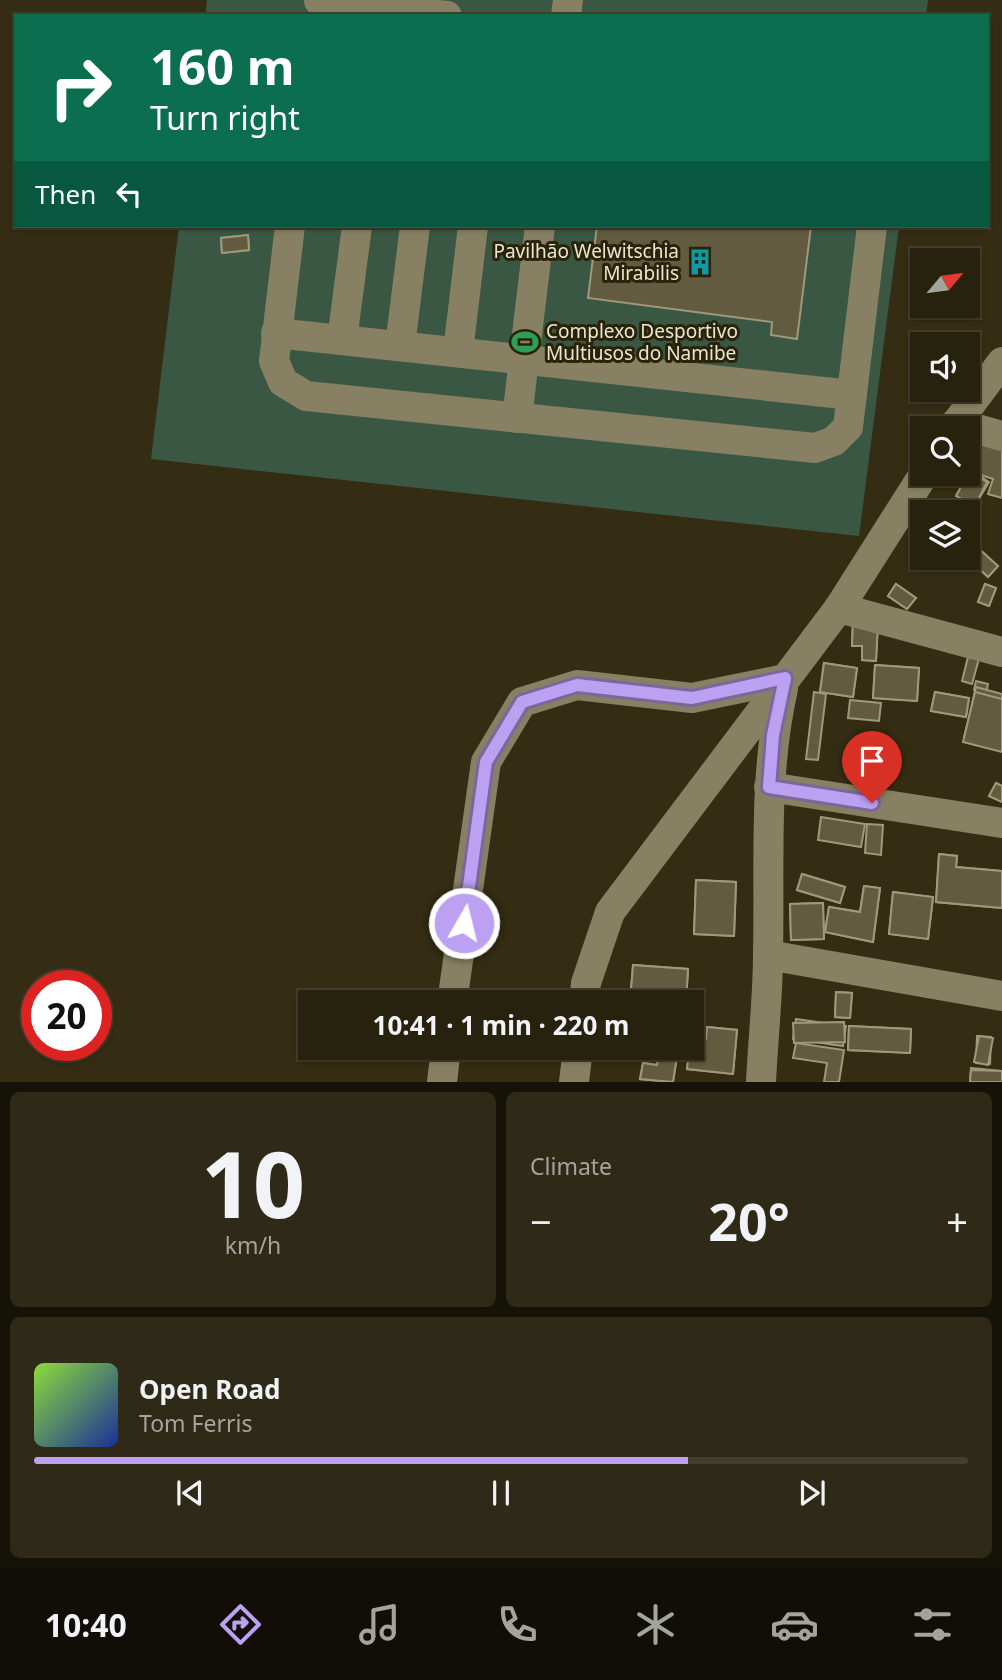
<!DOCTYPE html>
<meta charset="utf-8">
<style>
:root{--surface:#27220e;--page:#2f2a17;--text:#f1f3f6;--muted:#a4a49e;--line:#433f2e;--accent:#bca0f2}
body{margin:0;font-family:"Noto Sans",sans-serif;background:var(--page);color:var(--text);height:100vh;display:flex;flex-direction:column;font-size:26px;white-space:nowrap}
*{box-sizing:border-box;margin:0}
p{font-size:23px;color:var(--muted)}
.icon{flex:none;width:38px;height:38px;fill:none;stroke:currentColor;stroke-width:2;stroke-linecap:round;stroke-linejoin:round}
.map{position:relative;height:1082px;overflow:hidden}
.panel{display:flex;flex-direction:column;gap:10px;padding:10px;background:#151308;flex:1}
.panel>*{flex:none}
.guide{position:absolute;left:14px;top:14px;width:975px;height:214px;border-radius:0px;box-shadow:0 2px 5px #0004,0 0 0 2px var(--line);background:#0b6e4f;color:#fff;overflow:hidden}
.needle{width:46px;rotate:61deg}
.buttons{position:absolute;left:910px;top:248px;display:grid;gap:14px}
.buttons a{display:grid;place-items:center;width:70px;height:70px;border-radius:0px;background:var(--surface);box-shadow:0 2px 5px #0004,0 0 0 2px var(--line);font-size:35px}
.speed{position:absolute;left:21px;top:970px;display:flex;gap:14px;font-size:35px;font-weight:700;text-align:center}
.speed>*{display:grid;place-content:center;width:91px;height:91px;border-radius:50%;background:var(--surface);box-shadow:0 2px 5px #0004,0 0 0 2px var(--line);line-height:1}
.speed .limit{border:10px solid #d22;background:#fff;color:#111}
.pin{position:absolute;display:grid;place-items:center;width:60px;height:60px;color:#fff;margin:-72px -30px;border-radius:50% 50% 50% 0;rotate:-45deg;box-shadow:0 0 7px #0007}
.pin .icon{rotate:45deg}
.me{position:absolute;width:77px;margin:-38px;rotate:8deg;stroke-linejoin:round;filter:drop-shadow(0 0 5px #0008)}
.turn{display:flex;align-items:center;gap:24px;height:147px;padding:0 21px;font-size:32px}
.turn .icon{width:91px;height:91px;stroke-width:2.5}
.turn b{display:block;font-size:49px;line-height:60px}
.then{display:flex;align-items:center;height:66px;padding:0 21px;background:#0003;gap:14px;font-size:26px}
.big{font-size:52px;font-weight:700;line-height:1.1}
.panel .widget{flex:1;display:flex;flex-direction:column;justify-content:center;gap:10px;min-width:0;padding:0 24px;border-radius:10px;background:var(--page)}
.panel .dial{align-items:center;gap:0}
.dial b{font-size:91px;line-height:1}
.song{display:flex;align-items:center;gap:21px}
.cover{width:84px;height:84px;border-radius:10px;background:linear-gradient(135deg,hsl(90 70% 55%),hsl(230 70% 35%))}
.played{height:7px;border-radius:4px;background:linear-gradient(90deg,var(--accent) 70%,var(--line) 70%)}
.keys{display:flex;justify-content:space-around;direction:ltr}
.heat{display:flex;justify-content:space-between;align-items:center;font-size:38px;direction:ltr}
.panel .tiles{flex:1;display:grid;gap:10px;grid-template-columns:1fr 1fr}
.widget:last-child{grid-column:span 2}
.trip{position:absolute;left:298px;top:990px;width:406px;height:70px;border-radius:0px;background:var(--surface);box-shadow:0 2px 5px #0004,0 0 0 2px var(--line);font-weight:700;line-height:70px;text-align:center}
.tab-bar{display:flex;height:112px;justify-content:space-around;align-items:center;background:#100e06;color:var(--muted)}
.tab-bar .icon{width:49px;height:49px}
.tab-bar .current{color:var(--accent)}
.tab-bar b{font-size:32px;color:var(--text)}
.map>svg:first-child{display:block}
.green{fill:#3a5744}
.building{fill:#625b3f;stroke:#9f987a;stroke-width:2}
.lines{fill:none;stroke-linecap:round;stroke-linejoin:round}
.minor{stroke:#878063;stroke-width:30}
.route-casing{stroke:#7a689d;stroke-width:18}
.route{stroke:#bca0f2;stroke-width:12}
.labels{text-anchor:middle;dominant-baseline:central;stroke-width:6;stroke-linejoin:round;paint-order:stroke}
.poi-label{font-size:19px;fill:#e9e5d5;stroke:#2a2308;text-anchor:end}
</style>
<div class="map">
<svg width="1002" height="1082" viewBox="0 0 1002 1082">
<rect width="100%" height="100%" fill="#342d13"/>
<!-- green -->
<g class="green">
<polygon points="207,0 928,0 926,16 205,16"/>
<polygon points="179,226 899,226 859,536 151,459"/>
</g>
<!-- building -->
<g class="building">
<polygon points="597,226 811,226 797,339 771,335 772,322 588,298"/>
<polygon points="248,235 249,250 222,253 221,238"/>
<polygon points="248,235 249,250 222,253 221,238"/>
<polygon points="981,443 1002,449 1002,498 988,494 993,479 972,472"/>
<polygon points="971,470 989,482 975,505 957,494"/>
<polygon points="969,472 987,482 975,506 956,496"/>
<polygon points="978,548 998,566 988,577 968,558"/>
<polygon points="978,548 998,566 988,577 968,558"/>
<polygon points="896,584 916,598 907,609 888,596"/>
<polygon points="896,584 916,598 907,609 888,596"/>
<polygon points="985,584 996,588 989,606 978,602"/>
<polygon points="985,584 996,588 989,606 978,602"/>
<polygon points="853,621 878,623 876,661 862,660 862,646 852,646"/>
<polygon points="853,621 878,623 876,661 862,660 862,646 852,646"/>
<polygon points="969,653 980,655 972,684 962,681"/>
<polygon points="824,663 857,668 853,697 820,692"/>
<polygon points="824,663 857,668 853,697 820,692"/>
<polygon points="875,665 919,668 917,701 873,698"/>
<polygon points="875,665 919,668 917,701 873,698"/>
<polygon points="976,681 988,684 986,693 974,690"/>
<polygon points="976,687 1002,694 1002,747 964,738"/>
<polygon points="814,692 826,694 818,760 806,759"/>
<polygon points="935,692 969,698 966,717 931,711"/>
<polygon points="935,692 969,698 966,717 931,711"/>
<polygon points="975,692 1002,699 1002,752 963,742"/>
<polygon points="850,700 881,703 879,721 848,718"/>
<polygon points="996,783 1002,786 1002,802 989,796"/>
<polygon points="996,783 1002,786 1002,802 989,796"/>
<polygon points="821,817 865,824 861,847 818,840"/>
<polygon points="867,824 883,825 881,855 865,853"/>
<polygon points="939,854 957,856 956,867 1002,871 1002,908 936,902"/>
<polygon points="939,854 957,856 956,867 1002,871 1002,908 936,902"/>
<polygon points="802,874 845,887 840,903 797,890"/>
<polygon points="802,874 845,887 840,903 797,890"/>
<polygon points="696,880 736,882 734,936 694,934"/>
<polygon points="696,880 736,882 734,936 694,934"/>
<polygon points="864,886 880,888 873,942 825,932 829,907 860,912"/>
<polygon points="864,886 880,888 873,942 825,932 829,907 860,912"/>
<polygon points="893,892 933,897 928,939 889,934"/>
<polygon points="893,892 933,897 928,939 889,934"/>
<polygon points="823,903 824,939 791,940 790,904"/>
<polygon points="823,903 824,939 791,940 790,904"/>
<polygon points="633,965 688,969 686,1003 630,1003"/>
<polygon points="633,965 688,969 686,1003 630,1003"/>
<polygon points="836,992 852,993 850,1018 835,1017"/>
<polygon points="836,992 852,993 850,1018 835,1017"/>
<polygon points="796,1019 846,1026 843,1046 793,1039"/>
<polygon points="844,1022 845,1042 794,1043 793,1023"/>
<polygon points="849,1026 911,1029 910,1053 848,1050"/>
<polygon points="849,1026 911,1029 910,1053 848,1050"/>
<polygon points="707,1027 737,1030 733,1074 687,1069 691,1037 706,1039"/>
<polygon points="707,1027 737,1030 733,1074 687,1069 691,1037 706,1039"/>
<polygon points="977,1036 991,1037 990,1064 976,1063"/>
<polygon points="979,1036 993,1038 988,1065 974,1062"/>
<polygon points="796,1043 844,1050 839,1082 824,1082 827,1063 793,1058"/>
<polygon points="661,1048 678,1048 678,1053 660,1051"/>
<polygon points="661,1048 678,1048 678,1053 660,1051"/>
<polygon points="659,1052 677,1056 673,1082 640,1079 643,1063 657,1065"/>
<polygon points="659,1052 677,1056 673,1082 640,1079 643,1063 657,1065"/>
<polygon points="971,1068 1002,1071 1002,1082 970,1082"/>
<polygon points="971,1070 1002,1071 1002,1082 970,1082"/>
</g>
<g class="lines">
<!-- minor -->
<g class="minor">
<polyline points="319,1 447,16"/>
<polyline points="566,16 568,0"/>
<polyline points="290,226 274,361 283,382 306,396 815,448 834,441 848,427 872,226"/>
<polyline points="276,333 852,395"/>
<polyline points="342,340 357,226"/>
<polyline points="400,346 415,226"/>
<polyline points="458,352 473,226"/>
<polyline points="517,418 540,226"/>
<polyline points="956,423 1002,436"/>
<polyline points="952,429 1002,362"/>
<polyline points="839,608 1002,652"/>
<polyline points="769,787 1002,823"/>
<polyline points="768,955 1002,996"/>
<polyline points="452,1003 486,762 522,702 577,685 692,698 785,679"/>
<polyline points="584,1003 586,983 610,912 839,608 924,474"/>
<polyline points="442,1082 446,1048"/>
<polyline points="574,1082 578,1048"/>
<path d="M761 1082C763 1039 768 996 768 954 770 865 763 777 783 689"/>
</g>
</g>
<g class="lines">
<!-- route casing -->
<g class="route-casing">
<polyline id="route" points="464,923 486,762 522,702 577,685 692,698 785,678 773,735 769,787 872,803"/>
</g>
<!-- route -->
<use href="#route" class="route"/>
</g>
<!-- icons -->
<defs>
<g id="building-bare" transform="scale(2.1)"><path d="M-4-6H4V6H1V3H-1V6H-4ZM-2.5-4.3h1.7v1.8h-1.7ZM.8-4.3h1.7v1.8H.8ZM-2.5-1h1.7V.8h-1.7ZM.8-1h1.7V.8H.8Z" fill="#0f9aa8" stroke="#2a2308" stroke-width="2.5" paint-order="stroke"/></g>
<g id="stadium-bare" transform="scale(2.1)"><path d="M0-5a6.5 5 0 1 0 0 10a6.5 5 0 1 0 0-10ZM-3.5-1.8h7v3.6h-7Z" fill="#2e9e5b" stroke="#2a2308" stroke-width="2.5" paint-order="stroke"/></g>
</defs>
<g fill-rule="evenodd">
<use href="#building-bare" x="700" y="262"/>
<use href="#stadium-bare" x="525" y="342"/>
</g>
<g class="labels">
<!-- poi labels -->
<g class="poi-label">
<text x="679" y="251">Pavilhão Welwitschia<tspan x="679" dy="22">Mirabilis</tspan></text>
<text x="546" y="331" text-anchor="start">Complexo Desportivo<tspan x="546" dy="22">Multiusos do Namibe</tspan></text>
</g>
</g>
</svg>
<div class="buttons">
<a><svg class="needle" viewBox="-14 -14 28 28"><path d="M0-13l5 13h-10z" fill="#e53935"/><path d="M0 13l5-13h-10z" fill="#a4a49e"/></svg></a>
<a><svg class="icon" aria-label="sound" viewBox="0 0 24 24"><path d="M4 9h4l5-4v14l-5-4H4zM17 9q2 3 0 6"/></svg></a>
<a><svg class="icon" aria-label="search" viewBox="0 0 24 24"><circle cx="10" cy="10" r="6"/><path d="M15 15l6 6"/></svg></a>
<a><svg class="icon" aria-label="layers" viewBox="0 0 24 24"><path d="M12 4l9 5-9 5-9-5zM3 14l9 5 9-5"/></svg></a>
</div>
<div class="speed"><div class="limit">20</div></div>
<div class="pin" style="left:872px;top:803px;background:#d93025"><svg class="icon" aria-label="arrive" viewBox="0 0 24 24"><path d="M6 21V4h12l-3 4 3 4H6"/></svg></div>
<svg class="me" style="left:464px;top:923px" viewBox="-20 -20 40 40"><circle r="17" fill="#bca0f2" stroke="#fff" stroke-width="3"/><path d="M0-11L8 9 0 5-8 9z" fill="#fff"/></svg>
<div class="trip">10:41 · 1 min · 220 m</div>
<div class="guide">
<div class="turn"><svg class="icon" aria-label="right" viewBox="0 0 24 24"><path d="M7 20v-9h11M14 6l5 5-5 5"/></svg><div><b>160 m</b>Turn right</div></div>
<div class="then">Then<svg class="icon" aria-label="left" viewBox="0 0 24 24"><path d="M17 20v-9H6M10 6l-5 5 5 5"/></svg></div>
</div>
</div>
<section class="panel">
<div class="tiles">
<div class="widget dial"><b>10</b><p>km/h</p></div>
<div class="widget"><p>Climate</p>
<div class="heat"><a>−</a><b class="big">20°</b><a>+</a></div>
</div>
<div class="widget">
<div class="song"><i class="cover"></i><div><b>Open Road</b><p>Tom Ferris</p></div></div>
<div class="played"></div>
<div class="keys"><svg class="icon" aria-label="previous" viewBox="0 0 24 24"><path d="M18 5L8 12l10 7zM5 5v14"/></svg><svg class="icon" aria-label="pause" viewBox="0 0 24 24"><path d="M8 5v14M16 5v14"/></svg><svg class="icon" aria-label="next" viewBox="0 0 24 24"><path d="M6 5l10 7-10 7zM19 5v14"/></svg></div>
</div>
</div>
</section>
<nav class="tab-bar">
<b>10:40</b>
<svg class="icon current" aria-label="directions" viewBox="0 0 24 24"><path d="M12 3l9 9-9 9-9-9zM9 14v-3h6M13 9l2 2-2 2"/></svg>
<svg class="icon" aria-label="music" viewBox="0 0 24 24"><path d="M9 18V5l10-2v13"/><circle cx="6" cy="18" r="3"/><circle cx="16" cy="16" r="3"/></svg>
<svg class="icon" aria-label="phone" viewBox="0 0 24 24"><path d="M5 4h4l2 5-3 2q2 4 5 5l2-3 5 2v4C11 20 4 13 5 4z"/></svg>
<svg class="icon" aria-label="climate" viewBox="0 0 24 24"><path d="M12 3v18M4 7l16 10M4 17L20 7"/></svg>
<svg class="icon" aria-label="car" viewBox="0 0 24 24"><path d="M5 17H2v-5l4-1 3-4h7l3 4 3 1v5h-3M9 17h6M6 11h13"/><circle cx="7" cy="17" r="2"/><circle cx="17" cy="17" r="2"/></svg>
<svg class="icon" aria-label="filters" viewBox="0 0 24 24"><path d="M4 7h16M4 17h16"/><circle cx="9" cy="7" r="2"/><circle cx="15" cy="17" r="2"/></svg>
</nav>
